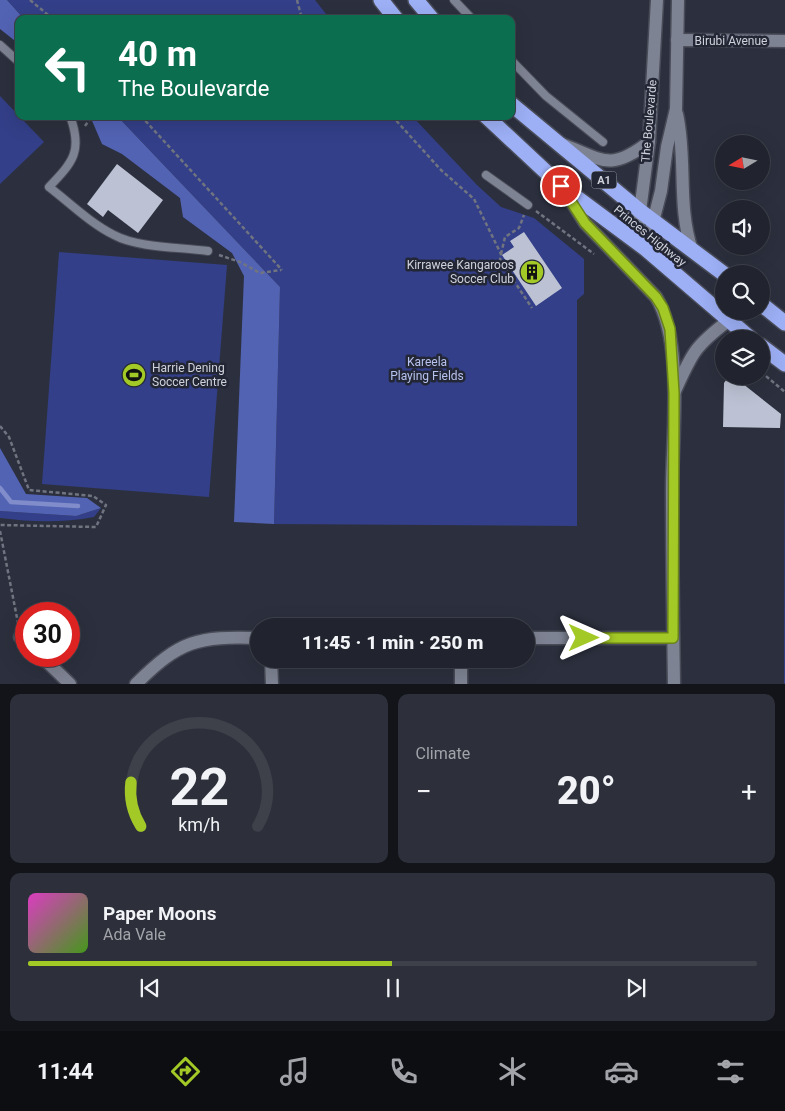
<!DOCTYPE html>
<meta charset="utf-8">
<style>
:root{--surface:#21242e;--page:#2d303a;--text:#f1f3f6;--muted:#a2a4aa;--line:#3e414a;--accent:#a3c927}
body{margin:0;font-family:Roboto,sans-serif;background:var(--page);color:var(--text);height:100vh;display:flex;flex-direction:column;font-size:19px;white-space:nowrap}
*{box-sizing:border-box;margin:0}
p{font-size:16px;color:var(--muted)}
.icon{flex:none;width:28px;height:28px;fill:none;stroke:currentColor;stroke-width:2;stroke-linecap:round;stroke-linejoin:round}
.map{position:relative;height:684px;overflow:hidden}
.sheet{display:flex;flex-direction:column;gap:10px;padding:10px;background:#121419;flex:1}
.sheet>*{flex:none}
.banner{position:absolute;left:15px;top:15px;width:500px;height:105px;border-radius:10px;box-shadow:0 5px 20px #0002,0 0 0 1px var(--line);background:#0b6e4f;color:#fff;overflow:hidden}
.needle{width:32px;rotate:260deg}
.tools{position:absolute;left:715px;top:135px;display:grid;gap:10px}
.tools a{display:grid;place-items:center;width:55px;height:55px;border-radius:50%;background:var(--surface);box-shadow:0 5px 20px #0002,0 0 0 1px var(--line);font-size:25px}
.speed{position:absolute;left:15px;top:602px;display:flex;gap:10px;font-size:25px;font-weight:700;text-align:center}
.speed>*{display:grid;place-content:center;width:65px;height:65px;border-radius:50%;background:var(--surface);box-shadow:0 5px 20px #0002,0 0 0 1px var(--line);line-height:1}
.speed .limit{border:8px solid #d22;background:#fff;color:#111}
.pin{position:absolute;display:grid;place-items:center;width:42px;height:42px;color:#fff;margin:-21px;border:2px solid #fff;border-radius:50%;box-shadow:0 1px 5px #0007}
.me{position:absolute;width:55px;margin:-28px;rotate:90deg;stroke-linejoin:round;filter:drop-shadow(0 0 4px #0008)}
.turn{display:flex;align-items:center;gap:18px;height:105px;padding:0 20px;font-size:22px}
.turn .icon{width:65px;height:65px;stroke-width:2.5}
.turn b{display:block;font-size:35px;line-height:42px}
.big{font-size:38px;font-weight:800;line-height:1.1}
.sheet .tile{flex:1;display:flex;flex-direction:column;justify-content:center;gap:8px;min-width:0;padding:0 18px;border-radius:10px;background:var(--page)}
.sheet .dial{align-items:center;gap:0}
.dial svg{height:130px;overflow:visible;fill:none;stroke:var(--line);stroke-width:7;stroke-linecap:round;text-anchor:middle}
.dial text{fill:var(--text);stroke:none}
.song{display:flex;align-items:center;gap:15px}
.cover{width:60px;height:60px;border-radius:8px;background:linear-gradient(135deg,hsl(310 70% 55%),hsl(100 70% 35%))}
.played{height:5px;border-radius:2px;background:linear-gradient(90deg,var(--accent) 50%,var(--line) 50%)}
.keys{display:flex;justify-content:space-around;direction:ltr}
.heat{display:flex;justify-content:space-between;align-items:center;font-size:28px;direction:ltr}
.sheet .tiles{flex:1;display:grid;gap:10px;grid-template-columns:1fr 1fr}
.tile:last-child{grid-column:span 2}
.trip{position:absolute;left:250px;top:618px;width:285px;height:50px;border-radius:25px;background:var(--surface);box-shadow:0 5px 20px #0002,0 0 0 1px var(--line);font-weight:800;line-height:50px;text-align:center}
.tab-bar{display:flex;height:80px;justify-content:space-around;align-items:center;background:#0d0e12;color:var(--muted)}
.tab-bar .icon{width:35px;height:35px}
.tab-bar .selected{color:var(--accent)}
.tab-bar b{font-size:22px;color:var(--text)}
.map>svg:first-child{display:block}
.green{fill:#333f88}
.forest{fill:#5363b4}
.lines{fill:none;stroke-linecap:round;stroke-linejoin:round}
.stream{stroke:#808dca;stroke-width:4.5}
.building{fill:#bcc2d3}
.lane-casing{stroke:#494c58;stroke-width:10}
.street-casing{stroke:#494c58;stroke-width:15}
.secondary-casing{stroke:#494c58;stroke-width:15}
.highway-casing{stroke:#494c58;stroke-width:18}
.path{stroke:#707480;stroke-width:2.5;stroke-dasharray:4 2.5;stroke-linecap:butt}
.lane{stroke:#7e8393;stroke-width:8}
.street{stroke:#7e8393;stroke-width:12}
.secondary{stroke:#7e8393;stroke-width:12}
.highway{stroke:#9daff5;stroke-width:15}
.route-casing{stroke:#6a8319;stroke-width:12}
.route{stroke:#a3c927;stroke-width:9}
.labels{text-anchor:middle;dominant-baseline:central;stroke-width:5;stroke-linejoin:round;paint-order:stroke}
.shield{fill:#232634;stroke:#9b9ea9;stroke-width:1}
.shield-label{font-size:11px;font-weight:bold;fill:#cfd2db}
.street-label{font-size:12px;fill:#cfd2db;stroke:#232634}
.poi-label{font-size:12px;fill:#cfd2db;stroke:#232634;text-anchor:end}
.park-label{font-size:12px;fill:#b7c3ef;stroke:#232634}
</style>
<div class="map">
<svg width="785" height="684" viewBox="0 0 785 684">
<rect width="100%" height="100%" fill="#2c303e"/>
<!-- green -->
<g class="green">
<polygon points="7,0 315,0 330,19 24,19"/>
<polygon points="0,96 44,142 0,184"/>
<polygon points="117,116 412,116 477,185 501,207 534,218 584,259 584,294 577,300 577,526 274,524 280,287"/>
<polygon points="59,252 227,265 209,497 42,484"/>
<polygon points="784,413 785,683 784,684"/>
<path d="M101 508 94 517C62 523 32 522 0 518V511L76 516Z"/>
</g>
<!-- forest -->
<g class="forest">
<polygon points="0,0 7,0 24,19 19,19 19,44 0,29"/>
<polygon points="90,116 117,116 280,287 274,524 234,522 244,276 232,253 183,217 180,198 122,154 102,144"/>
<polygon points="0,448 26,494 87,498 101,508 76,516 0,511"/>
</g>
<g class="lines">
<!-- stream -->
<polyline class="stream" points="0,488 11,502 78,506"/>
</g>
<!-- building -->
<g class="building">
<polygon points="117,164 163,200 138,233 108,210 103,217 87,204"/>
<polygon points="524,232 562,288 536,306 502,255 514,247 510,241"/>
<polygon points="729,376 733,376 781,414 780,428 723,427 724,383"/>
</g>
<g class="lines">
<!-- lane casing -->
<g class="lane-casing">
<g id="lane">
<polyline points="454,0 472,19"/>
<polyline points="0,45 19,62"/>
<polyline points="511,60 546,96 603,142"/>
<path d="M70 116C83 151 73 162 49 187 70 203 90 223 114 235 138 248 180 247 208 251"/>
<polyline points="486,175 528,205"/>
</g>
</g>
<!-- street casing -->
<g class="street-casing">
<g id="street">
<polyline points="677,40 785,41"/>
<path d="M565 191 585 223 656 297C684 342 672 436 672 489 672 554 673 619 674 684"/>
<path d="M675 391C692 353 695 346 728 321"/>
<polyline points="20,637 26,643"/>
<polyline points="526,638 673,638"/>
<polyline points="41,656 70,684"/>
<polyline points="271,659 272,684"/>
<path d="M136 684C180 640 198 636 259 638"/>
<polyline points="461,684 461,659"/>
</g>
</g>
<!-- secondary casing -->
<g class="secondary-casing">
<g id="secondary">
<path d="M677 114C687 159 677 206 692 250"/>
<path d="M562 144C603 160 610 172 649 142"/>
<polyline points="636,242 649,142 657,0"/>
<polyline points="646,249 661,191 667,147 676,109 678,0"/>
</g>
</g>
<!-- highway casing -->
<g class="highway-casing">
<g id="highway">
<polyline points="381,0 396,19"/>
<polyline points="416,0 432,19"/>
<polyline points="511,104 640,211 724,274"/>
<polyline points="486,116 561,186 646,249 751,339"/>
<polyline points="761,304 785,323"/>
<polyline points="761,346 785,364"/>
</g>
</g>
<!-- path -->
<g class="path">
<polyline points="30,0 53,19"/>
<polyline points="297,0 302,19"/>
<polyline points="141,116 282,270"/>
<polyline points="392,116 441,170 474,199 501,254 500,260 532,308"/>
<polyline points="85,126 92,116"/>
<polyline points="536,211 594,254"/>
<polyline points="501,254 505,237 519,228 524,215"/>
<polyline points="219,255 240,262 260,273 281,270"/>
<polyline points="761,372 785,392"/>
<polyline points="0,426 9,437 29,490 93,496 106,505 96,527 0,525"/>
<polyline points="0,531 18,623"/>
</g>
<!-- lane -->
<use href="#lane" class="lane"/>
<!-- street -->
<use href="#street" class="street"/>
<!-- secondary -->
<use href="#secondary" class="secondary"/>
<!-- highway -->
<use href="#highway" class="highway"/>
</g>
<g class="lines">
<!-- route casing -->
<g class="route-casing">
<polyline id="route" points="561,186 585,223 656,297 663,308 670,329 674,393 673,638 584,638"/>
</g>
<!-- route -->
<use href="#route" class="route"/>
</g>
<!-- icons -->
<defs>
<g id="building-disc" transform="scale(1.25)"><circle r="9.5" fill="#a3c927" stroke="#232634"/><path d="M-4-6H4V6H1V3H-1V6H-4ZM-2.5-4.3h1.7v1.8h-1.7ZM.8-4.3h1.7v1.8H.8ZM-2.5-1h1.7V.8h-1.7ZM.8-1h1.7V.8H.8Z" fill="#111"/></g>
<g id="stadium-disc" transform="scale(1.25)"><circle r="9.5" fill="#a3c927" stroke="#232634"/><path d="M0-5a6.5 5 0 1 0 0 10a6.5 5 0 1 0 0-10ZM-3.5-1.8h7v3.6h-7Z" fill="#111"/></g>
</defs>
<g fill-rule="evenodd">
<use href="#building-disc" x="532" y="272"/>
<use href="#stadium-disc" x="134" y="375"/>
</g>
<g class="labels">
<!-- shield labels -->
<rect class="shield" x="591.5" y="171.5" width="25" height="17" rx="4"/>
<g class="shield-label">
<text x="604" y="180">A1</text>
</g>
<!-- street labels -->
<g class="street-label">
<text x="731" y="41">Birubi Avenue</text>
<text transform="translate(649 121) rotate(-85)">The Boulevarde</text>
<text transform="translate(650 236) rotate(39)">Princes Highway</text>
</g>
<!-- poi labels -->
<g class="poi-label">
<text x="514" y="265">Kirrawee Kangaroos<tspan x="514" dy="14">Soccer Club</tspan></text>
<text x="152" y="368" text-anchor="start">Harrie Dening<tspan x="152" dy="14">Soccer Centre</tspan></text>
</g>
<!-- park labels -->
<g class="park-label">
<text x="427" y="362">Kareela<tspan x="427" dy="14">Playing Fields</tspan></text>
</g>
</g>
</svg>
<div class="tools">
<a><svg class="needle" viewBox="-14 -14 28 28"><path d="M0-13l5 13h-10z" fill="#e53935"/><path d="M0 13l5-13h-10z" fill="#a2a4aa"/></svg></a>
<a><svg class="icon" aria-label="sound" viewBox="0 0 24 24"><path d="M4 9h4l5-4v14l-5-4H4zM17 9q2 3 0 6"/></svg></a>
<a><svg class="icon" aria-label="search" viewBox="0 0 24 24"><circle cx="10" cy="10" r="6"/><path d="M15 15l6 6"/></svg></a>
<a><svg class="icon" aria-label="layers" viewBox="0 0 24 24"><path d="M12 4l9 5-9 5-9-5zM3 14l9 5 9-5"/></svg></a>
</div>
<div class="speed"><div class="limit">30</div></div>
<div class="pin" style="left:561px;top:186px;background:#d93025"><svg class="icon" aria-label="arrive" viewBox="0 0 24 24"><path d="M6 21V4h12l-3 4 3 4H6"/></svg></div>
<svg class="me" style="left:584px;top:638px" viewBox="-20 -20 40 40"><path d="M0-17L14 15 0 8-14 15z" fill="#a3c927" stroke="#fff" stroke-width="4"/></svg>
<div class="trip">11:45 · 1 min · 250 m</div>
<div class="banner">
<div class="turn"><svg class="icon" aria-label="left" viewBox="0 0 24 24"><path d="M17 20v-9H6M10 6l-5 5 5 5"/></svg><div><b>40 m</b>The Boulevarde</div></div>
</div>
</div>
<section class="sheet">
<div class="tiles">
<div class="tile dial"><svg viewBox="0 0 100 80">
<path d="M14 69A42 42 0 1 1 86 69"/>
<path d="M14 69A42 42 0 0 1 8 42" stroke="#a3c927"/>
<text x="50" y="56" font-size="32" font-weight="700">22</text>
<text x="50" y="72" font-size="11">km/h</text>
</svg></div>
<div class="tile"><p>Climate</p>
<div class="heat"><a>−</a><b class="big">20°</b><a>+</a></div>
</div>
<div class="tile">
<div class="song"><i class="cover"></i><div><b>Paper Moons</b><p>Ada Vale</p></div></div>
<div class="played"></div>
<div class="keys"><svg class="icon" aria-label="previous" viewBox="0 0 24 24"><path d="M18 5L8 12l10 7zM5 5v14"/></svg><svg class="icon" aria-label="pause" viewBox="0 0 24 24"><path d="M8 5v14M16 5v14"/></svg><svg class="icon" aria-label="next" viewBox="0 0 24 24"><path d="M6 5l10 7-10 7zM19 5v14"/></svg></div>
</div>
</div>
</section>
<nav class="tab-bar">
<b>11:44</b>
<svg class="icon selected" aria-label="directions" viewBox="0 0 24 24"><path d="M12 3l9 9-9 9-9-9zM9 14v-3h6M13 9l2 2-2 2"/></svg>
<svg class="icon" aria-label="music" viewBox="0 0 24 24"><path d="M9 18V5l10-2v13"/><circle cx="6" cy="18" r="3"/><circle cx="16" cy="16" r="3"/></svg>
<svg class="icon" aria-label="phone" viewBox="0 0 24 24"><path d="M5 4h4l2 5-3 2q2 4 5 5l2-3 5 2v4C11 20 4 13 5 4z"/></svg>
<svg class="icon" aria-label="climate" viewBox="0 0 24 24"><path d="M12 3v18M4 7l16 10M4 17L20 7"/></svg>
<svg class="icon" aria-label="car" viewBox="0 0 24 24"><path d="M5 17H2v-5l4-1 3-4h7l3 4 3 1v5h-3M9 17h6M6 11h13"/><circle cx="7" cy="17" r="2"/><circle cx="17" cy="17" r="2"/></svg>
<svg class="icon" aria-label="filters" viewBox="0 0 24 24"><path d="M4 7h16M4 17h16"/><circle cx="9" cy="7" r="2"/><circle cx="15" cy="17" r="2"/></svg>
</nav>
